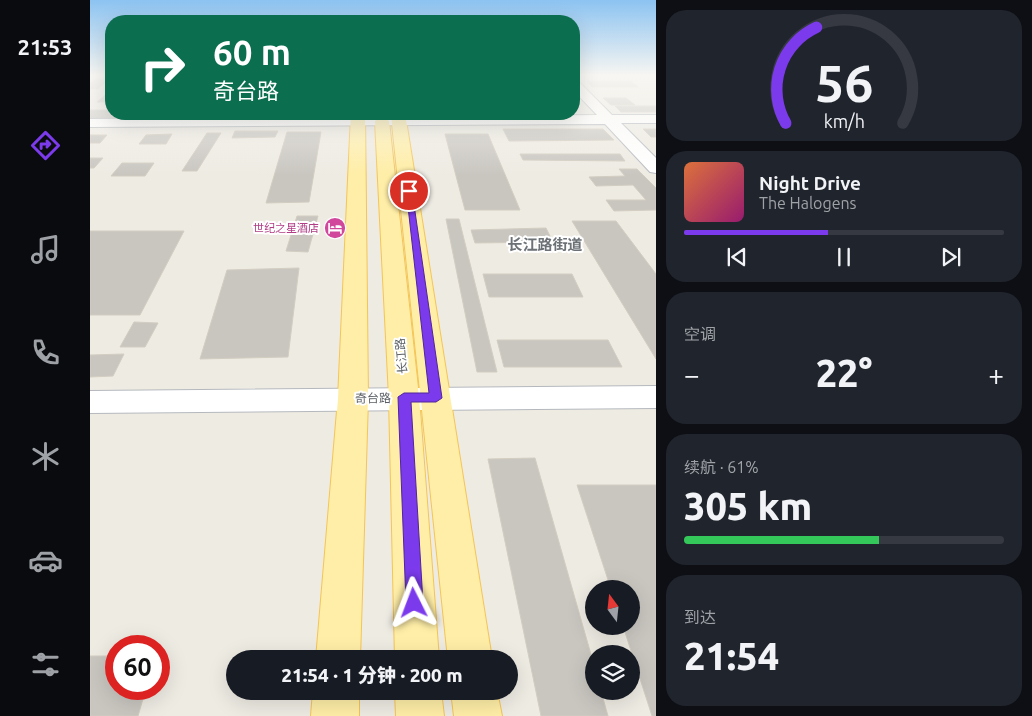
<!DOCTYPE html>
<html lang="zh">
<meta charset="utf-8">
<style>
:root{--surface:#171b24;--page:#20242c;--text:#f1f3f6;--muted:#9ea1a6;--line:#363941;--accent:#7c3aed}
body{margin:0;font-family:Ubuntu,"Noto Sans SC",sans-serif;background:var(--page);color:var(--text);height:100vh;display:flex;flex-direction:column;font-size:19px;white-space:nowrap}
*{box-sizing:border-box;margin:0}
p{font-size:16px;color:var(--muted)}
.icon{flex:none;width:28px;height:28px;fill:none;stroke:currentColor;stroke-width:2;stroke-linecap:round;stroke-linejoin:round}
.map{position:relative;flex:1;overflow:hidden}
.panel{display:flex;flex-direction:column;gap:10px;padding:10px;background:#0d0f14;width:376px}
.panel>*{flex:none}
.hud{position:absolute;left:15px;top:15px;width:475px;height:105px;border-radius:20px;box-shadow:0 5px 20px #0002;background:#0b6e4f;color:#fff;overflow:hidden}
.needle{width:32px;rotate:345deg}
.fabs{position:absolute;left:495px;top:580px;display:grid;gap:10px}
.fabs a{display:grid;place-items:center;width:55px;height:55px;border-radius:50%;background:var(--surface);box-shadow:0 5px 20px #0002;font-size:25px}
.speed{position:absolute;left:15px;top:635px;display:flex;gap:10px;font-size:25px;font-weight:700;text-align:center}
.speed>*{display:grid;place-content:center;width:65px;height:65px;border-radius:50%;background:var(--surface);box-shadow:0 5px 20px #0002;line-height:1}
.speed .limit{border:8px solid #d22;background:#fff;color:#111}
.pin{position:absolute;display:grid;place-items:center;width:42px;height:42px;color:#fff;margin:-21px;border:2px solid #fff;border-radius:50%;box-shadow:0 1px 5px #0007}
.me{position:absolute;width:55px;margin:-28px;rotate:357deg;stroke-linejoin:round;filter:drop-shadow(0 0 4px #0008)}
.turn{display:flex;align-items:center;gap:18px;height:105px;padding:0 25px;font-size:22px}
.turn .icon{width:65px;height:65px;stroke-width:2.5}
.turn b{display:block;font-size:35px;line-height:42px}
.big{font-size:38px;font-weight:800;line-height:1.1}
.panel .widget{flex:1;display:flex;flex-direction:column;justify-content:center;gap:8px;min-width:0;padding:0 18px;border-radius:20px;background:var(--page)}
.panel .dial{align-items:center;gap:0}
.dial svg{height:130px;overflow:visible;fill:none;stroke:var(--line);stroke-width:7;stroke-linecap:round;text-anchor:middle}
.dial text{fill:var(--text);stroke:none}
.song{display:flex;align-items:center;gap:15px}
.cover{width:60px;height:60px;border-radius:8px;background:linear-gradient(135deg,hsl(20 70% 55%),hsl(320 70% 35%))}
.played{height:5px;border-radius:2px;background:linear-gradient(90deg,var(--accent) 45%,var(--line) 45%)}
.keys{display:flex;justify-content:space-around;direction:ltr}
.heat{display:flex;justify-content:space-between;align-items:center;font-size:28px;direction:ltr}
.charge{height:8px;border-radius:4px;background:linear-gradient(90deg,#34c759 61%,var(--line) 0)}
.trip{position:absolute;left:136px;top:650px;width:292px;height:50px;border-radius:25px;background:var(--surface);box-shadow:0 5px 20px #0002;font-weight:800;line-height:50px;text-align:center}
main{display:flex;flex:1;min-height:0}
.dock{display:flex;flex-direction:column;width:90px;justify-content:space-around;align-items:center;background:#090b0e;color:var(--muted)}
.dock .icon{width:35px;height:35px}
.dock .on{color:var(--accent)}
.dock b{font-size:22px;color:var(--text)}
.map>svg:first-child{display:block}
.building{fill:#c9c6c0;stroke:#d3cdc1}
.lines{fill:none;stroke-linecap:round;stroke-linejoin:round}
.minor-casing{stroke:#b5b9be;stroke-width:2}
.major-casing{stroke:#f5c455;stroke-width:2}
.minor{fill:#fff;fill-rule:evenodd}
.major{fill:#ffeea7;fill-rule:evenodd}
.route{fill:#7c3aed;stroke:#51269a}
.labels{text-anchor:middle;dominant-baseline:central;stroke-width:4;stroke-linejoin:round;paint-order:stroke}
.far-hotel-label{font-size:11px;fill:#b23c85;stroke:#fff;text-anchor:end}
.street-label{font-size:12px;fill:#5b5f64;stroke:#fff}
.far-district-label{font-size:15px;font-weight:bold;fill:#6c7176;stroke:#fff}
</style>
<main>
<nav class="dock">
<b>21:53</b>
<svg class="icon on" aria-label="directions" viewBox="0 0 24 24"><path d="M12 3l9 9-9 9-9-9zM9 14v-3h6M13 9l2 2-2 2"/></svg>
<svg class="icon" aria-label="music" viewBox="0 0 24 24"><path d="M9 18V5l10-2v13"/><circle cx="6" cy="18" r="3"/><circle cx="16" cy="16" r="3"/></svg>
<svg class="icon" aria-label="phone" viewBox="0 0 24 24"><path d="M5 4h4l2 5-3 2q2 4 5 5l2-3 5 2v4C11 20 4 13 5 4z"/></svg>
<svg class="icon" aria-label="climate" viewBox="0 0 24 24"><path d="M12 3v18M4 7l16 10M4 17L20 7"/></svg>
<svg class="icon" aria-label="car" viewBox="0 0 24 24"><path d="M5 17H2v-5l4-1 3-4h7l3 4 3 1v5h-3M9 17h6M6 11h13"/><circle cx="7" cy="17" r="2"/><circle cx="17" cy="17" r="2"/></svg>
<svg class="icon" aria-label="filters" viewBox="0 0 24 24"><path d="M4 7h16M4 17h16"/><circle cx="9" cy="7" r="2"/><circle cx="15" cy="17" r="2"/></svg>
</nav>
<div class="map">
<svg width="566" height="716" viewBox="0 0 566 716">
<rect width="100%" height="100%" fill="#eeebe3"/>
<!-- building -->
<g class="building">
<polygon points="20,78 8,89 0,89 0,83 6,79"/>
<polygon points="497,81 541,81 548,87 502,87"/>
<polygon points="21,90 21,102 7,102"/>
<polygon points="513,98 536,98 545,105 521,105"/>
<polygon points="525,106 566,106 566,112 531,112"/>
<polygon points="0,110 21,110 21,114 30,114 25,119 0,119"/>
<polygon points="37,114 82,114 80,117 34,117"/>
<polygon points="93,114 178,114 177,117 90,118"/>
<polygon points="200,114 235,114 200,116"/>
<polygon points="413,129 513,129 524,140 419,141"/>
<polygon points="553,129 566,129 566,137 561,137"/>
<polygon points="145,131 188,131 185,137 142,138"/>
<polygon points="197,132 231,132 219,202 176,203"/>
<polygon points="117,133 131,133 107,171 92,171"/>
<polygon points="82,134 76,144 49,144 56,135"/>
<polygon points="355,134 398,134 430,210 375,210"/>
<polygon points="0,135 17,135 10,143 0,143"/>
<polygon points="430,154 530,154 535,161 433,160"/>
<polygon points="0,158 13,158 4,168 0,168"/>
<polygon points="32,163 64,163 55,176 21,176"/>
<polygon points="529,169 547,169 566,188 566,210 524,211 516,200 556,200 543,185 506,186 499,177 535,176"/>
<polygon points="207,216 228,216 218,252 196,251"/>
<polygon points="356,219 369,219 407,372 387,372"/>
<polygon points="482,221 526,221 566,274 566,359"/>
<polygon points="456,228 463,242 385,243 381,230"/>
<polygon points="0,231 94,231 50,315 0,315"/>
<polygon points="209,268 198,357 110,359 137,270"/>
<polygon points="393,274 482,274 493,297 399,297"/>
<polygon points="44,322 68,323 55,347 30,347"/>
<polygon points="407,340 518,340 532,367 414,367"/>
<polygon points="34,354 23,376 0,377 0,355"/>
<polygon points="445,458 504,665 504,691 511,691 518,716 451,716 398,459"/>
<polygon points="487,485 566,485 566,716 562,716 533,626 541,626 541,589 521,589"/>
<polygon points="0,656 26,656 26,689 56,689 48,716 0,716"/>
</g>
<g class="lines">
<!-- minor casing -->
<g class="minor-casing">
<g id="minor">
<polygon points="484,80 488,81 522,115 566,115 566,123 531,123 566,158 566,173 560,172 515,124 0,127 0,119 507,115 484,91"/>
<polygon points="566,386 566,408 0,413 0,391"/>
</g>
</g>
<!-- major casing -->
<g class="major-casing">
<g id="major">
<polygon points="261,114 275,114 278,399 270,659 226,659 248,399"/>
<polygon points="301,114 315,114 402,659 358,659"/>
<polygon points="292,117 299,121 329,397 349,659 305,659 299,397 285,121"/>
<polygon points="223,691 269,691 269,716 221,716"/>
<polygon points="305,691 351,691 354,716 306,716"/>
<polygon points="361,691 407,691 412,716 364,716"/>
</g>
</g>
<!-- minor -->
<use href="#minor" class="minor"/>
<!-- major -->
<use href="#major" class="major"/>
</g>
<!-- sky -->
<linearGradient id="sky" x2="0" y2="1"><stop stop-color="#8cc3f1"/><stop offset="0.43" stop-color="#f7f6f2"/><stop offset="1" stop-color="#f7f6f2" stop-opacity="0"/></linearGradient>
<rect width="566" height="175" fill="url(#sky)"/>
<!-- route -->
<polygon class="route" points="316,189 322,191 352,398 346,402 321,402 333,603 330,609 324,611 318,609 316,603 308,397 314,393 339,393"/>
<!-- icons -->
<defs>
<g id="hotel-disc" transform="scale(1.125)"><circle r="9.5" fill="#d1479c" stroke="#fff"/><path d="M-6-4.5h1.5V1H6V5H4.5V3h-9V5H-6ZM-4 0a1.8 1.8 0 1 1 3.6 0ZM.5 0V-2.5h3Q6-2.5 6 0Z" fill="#fff"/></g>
</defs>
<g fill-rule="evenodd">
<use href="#hotel-disc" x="245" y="228"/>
</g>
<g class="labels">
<!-- far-hotel labels -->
<g class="far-hotel-label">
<text x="229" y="228">世纪之星酒店</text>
</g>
<!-- street labels -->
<g class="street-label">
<text transform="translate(311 356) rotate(-95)">长江路</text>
<text transform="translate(283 398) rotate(-1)">奇台路</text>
</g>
<!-- far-district labels -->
<g class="far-district-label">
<text x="455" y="244">长江路街道</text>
</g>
</g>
</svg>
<div class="fabs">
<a><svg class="needle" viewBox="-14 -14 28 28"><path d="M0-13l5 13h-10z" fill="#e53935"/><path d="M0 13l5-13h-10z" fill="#9ea1a6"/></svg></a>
<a><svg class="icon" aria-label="layers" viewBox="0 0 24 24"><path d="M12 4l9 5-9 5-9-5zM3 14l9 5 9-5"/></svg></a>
</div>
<div class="speed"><div class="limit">60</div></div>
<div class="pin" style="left:319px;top:191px;background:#d93025"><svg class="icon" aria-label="arrive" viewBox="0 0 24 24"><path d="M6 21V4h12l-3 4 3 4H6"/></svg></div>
<svg class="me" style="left:324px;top:603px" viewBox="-20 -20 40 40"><path d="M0-17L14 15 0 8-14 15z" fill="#7c3aed" stroke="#fff" stroke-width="4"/></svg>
<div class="trip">21:54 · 1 分钟 · 200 m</div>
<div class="hud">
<div class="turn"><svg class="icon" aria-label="right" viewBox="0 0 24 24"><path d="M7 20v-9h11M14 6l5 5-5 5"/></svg><div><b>60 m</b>奇台路</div></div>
</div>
</div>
<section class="panel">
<div class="widget dial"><svg viewBox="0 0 100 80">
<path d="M14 69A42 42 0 1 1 86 69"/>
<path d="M14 69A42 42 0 0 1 33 10" stroke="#7c3aed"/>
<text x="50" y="56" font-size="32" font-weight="700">56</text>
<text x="50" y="72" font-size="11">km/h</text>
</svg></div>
<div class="widget">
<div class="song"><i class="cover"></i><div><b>Night Drive</b><p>The Halogens</p></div></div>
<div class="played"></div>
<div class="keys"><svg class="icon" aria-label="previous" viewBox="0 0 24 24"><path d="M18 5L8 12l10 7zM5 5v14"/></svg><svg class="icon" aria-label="pause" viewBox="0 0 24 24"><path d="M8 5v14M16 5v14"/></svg><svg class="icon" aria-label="next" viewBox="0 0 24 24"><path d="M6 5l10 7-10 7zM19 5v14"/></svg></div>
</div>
<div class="widget"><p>空调</p>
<div class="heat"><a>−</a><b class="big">22°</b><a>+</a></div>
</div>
<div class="widget"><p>续航 · 61%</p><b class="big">305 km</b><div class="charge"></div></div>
<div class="widget"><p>到达</p><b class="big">21:54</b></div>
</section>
</main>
